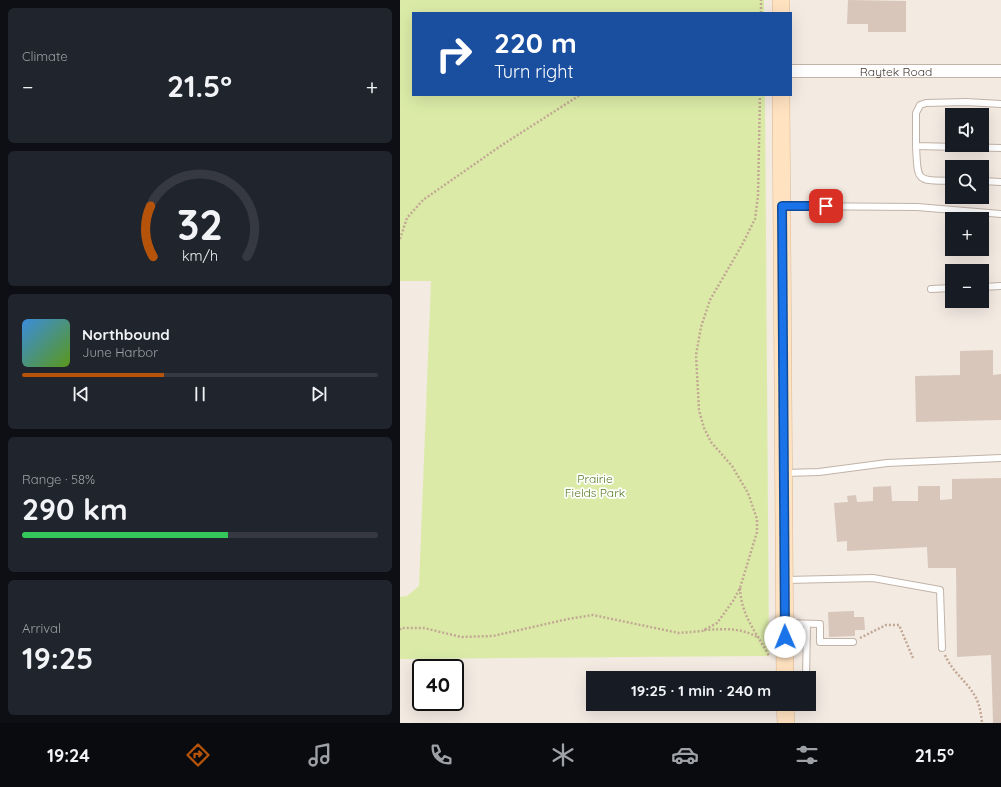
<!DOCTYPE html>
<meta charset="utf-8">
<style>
:root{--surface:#171b24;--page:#20242c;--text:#f1f3f6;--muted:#9ea1a6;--line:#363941;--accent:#b45309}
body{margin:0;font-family:Quicksand,sans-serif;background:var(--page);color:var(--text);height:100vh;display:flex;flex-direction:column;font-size:15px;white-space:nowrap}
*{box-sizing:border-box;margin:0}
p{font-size:13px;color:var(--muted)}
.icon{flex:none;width:22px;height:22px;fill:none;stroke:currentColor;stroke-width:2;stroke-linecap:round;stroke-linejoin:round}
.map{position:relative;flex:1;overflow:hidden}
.drawer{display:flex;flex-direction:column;gap:8px;padding:8px;background:#0d0f14;width:400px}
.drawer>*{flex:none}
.guide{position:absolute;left:12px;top:12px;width:380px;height:84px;border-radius:0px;box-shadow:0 4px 16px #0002;background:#1a4fa0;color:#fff;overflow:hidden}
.buttons{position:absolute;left:545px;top:108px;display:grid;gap:8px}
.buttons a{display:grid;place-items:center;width:44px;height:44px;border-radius:0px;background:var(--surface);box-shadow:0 4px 16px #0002;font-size:20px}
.speed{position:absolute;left:12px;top:659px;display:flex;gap:8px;font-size:20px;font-weight:700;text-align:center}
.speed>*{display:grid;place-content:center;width:52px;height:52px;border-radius:50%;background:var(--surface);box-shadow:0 4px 16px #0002;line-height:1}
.speed .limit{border:2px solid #111;border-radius:6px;background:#fff;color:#111}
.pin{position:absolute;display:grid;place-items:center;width:34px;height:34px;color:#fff;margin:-17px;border-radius:8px;box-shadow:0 2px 6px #0006}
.me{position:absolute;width:44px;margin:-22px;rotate:359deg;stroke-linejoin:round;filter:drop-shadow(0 0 3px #0008)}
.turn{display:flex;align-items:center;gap:14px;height:84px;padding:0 16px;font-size:18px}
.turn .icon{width:52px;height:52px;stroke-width:2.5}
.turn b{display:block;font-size:28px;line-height:34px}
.big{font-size:30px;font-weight:700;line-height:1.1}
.drawer .card{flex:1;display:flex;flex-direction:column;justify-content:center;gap:6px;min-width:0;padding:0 14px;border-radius:6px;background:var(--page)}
.drawer .dial{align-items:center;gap:0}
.dial svg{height:104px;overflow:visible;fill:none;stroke:var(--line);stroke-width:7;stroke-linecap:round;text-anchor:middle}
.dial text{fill:var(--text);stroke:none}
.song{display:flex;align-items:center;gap:12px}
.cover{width:48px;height:48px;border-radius:6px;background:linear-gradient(135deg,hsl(210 70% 55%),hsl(90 70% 35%))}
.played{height:4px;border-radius:2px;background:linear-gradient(90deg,var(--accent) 40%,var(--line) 40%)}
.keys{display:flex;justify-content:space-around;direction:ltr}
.heat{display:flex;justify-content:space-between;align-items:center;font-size:22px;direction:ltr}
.charge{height:6px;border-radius:3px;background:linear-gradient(90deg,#34c759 58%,var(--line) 0)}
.trip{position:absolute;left:186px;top:671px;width:230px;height:40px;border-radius:0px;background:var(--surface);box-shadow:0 4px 16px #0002;font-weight:700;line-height:40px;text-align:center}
.tabs{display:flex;height:64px;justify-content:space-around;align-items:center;background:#090b0e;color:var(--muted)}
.tabs .icon{width:28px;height:28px}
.tabs .active{color:var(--accent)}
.tabs b{font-size:18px;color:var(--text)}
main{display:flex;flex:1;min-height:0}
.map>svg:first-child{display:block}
.green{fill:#dbeba7}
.building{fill:#d8c6ba}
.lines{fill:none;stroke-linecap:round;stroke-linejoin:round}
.lane-casing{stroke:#c2b3a7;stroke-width:8}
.street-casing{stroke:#c2b3a7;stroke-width:14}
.secondary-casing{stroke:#dab690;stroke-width:18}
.path{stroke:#c2a894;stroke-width:2.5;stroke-dasharray:2 2;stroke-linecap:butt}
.lane{stroke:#fff;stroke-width:6}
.street{stroke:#fff;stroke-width:12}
.secondary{stroke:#ffe2c0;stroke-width:17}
.route-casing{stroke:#114b97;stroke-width:10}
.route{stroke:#1a73e8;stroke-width:7}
.labels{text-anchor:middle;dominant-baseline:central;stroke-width:3.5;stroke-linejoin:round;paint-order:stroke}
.street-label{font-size:12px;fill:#453932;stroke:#fff}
.park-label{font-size:12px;fill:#567a22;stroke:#fff}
</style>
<main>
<section class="drawer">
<div class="card"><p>Climate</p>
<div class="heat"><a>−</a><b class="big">21.5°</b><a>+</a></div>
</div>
<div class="card dial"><svg viewBox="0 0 100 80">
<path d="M14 69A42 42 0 1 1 86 69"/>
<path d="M14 69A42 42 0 0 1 12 30" stroke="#b45309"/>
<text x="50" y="56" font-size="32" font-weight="700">32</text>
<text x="50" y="72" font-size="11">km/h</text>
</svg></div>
<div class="card">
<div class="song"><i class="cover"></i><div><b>Northbound</b><p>June Harbor</p></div></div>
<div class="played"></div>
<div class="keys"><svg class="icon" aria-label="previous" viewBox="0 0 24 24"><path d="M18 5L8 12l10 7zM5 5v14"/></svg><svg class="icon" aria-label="pause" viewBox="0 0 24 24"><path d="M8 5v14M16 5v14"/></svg><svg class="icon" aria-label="next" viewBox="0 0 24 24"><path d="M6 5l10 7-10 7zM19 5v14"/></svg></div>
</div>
<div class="card"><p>Range · 58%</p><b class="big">290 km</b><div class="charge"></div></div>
<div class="card"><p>Arrival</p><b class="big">19:25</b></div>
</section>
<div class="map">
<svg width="601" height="723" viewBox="0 0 601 723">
<rect width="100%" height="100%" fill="#f3eae2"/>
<!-- green -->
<polygon class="green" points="0,0 364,0 364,13 13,13 13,95 365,95 369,656 0,659 0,597 7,596 19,586 31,281 0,281"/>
<!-- building -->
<g class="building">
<polygon points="448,0 506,1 506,32 468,32 468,24 447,24"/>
<polygon points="593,350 593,375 601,374 601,420 516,422 515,376 560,375 560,351"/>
<polygon points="601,478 601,723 593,723 591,655 557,657 556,568 528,568 527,547 447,551 447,541 437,542 434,503 448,502 447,496 456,495 457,502 473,501 473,487 491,486 492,501 518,501 518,486 540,486 540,500 552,499 552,479"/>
<polygon points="454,611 454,617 464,617 465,630 455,630 455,636 429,637 428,612"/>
</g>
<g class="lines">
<!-- lane casing -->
<g class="lane-casing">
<g id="lane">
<polyline points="601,104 566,102 526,103 520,105 516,113 516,146 601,148"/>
<path d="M516 146C518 183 516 180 552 181"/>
<polyline points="582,181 601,182"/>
<polyline points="383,206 517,207 601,214"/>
<polyline points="582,287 601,286"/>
<polyline points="531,289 552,288"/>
<polyline points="385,473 419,472 487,463 601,458"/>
<polyline points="386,580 473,578 540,590 542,648"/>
<polyline points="386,623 420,624 420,642 453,642"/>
<polyline points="406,678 407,624"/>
</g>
</g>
<!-- street casing -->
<g class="street-casing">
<g id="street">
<path id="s1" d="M391 71H601"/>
</g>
</g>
<!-- secondary casing -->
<g class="secondary-casing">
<g id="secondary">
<polyline points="381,13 381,0"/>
<polyline points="381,95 385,678"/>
<polyline points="385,704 386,723"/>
</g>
</g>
<!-- path -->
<g class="path">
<polyline points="361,13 361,0"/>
<polyline points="0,239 7,218 23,200 102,145 180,95"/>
<path d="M340 588C341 616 357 633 369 656"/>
<polyline points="0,630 1,628 24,628 61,637 93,636 168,619 193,615 279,633 302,631 317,623 333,601 340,588 357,532 357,519 348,493 332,466 311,442 304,428 299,410 296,355 301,327 310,300 342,245 355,219 358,196 360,95"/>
<path d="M304 630C326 629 340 627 359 638"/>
<polyline points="460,638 486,625 499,625 513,658"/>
<path d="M545 655C552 672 568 682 576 698 580 706 581 714 582 723"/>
</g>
<!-- lane -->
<use href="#lane" class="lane"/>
<!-- street -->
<use href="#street" class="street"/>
<!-- secondary -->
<use href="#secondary" class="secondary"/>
</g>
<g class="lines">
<!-- route casing -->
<g class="route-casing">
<polyline id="route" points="385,637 382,206 426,206"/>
</g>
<!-- route -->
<use href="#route" class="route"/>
</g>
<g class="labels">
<!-- street labels -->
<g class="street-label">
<text stroke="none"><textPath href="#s1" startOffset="105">Raytek Road</textPath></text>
</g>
<!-- park labels -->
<g class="park-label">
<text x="195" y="478">Prairie<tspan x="195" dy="14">Fields Park</tspan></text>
</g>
</g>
</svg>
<div class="buttons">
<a><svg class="icon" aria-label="sound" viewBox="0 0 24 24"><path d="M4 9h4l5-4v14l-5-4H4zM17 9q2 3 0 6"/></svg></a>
<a><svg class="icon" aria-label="search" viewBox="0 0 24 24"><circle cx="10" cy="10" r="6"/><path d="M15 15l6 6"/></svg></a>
<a>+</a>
<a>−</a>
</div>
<div class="speed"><div class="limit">40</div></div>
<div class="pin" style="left:426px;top:206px;background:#d93025"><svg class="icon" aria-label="arrive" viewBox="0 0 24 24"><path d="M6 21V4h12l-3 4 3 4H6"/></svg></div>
<svg class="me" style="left:385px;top:637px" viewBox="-20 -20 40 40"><circle r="19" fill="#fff"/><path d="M0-13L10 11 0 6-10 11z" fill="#1a73e8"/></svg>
<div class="trip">19:25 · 1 min · 240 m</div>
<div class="guide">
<div class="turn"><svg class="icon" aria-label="right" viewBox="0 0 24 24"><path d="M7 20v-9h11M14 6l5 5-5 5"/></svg><div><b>220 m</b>Turn right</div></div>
</div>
</div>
</main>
<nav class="tabs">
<b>19:24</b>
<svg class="icon active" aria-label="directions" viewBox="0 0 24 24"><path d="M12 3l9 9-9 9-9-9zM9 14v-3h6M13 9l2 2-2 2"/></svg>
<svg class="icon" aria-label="music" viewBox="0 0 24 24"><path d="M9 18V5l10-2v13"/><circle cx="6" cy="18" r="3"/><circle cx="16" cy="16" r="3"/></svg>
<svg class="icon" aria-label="phone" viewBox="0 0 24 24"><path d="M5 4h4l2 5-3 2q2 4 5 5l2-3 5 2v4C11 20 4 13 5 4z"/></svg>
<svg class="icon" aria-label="climate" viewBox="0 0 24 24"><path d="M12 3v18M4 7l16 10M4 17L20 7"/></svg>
<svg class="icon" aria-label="car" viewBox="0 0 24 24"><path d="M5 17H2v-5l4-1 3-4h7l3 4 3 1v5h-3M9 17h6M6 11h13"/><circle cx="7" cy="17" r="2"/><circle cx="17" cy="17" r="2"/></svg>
<svg class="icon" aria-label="filters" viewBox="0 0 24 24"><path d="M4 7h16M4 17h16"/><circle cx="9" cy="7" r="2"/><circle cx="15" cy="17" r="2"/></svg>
<b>21.5°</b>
</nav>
